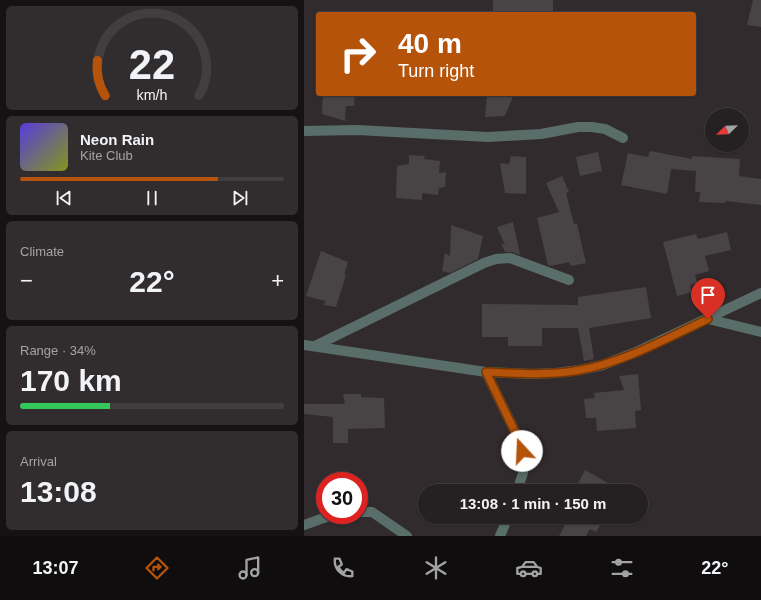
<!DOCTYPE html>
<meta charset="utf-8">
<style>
:root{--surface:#252022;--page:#312d2f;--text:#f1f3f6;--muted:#a3a3a5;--line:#423e40;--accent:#b45309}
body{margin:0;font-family:Helvetica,sans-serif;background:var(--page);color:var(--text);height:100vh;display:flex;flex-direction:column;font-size:15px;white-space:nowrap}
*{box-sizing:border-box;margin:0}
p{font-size:13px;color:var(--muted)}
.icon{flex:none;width:22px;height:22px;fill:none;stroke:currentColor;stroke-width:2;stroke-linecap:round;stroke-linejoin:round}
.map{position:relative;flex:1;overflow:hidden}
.panel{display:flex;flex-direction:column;gap:6px;padding:6px;background:#141213;width:304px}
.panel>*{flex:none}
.banner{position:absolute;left:12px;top:12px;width:380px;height:84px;border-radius:4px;box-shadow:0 1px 3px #0004,0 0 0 1px var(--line);background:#b45309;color:#fff;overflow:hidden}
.needle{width:26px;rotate:247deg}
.controls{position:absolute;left:401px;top:108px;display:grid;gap:8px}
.controls a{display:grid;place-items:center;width:44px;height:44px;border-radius:50%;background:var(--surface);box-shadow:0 1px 3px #0004,0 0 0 1px var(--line);font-size:20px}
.speed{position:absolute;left:12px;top:472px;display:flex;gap:8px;font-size:20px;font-weight:700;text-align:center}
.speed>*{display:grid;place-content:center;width:52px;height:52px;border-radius:50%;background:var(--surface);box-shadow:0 1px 3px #0004,0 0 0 1px var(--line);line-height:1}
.speed .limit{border:6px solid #d22;background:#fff;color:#111}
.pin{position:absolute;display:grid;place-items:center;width:34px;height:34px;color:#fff;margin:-41px -17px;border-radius:50% 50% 50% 0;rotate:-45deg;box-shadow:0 0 4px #0007}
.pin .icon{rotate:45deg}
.me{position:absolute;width:44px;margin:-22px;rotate:340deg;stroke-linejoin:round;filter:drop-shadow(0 0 3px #0008)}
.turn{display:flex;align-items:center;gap:14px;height:84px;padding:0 16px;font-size:18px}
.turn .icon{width:52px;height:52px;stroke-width:2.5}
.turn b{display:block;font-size:28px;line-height:34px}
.big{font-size:30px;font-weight:700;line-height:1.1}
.panel .card{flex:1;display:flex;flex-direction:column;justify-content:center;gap:6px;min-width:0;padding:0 14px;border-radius:6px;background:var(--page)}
.panel .dial{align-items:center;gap:0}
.dial svg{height:104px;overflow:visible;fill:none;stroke:var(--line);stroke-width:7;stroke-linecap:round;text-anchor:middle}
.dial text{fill:var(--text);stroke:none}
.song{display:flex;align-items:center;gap:12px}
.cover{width:48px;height:48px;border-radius:6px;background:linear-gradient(135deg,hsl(250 70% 55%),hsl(70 70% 35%))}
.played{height:4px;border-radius:2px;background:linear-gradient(90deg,var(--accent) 75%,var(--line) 75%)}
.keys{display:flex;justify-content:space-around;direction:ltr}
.heat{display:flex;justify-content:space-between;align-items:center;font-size:22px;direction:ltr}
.charge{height:6px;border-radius:3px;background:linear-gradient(90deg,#34c759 34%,var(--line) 0)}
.trip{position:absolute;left:114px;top:484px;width:230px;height:40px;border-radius:20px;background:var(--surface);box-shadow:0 1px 3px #0004,0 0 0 1px var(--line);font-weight:700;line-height:40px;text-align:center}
.menu{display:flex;height:64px;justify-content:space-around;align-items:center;background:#0f0d0e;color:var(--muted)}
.menu .icon{width:28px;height:28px}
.menu .on{color:var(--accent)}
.menu b{font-size:18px;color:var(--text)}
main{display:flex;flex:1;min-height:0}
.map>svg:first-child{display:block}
.building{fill:#484344}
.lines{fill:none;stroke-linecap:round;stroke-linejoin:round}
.minor{stroke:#596e69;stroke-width:10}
.route-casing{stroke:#753606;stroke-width:10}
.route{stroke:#b45309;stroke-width:7}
</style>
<main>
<section class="panel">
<div class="card dial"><svg viewBox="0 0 100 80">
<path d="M14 69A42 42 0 1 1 86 69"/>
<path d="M14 69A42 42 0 0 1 8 42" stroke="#b45309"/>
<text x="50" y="56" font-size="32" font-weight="700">22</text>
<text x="50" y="72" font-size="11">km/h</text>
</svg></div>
<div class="card">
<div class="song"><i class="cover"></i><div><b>Neon Rain</b><p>Kite Club</p></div></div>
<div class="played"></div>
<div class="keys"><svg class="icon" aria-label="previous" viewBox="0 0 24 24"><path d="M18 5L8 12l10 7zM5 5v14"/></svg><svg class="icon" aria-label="pause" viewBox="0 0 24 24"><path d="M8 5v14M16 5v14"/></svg><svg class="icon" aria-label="next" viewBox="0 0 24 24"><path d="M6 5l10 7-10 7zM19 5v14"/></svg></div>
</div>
<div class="card"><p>Climate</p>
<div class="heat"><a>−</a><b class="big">22°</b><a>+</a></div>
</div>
<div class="card"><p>Range · 34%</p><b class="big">170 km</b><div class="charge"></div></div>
<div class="card"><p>Arrival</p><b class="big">13:08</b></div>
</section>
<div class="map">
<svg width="457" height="536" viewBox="0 0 457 536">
<rect width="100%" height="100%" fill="#312b2d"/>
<!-- building -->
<g class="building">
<polygon points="189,0 249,0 249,13 189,14"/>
<polygon points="449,0 457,0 457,27 443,25"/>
<polygon points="19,94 51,94 50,106 42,106 41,121 18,114"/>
<polygon points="183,94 210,94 201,116 181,117"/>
<polygon points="346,151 388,159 388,156 436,159 435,176 457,179 457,205 422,201 421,203 395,202 396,192 391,192 392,171 367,169 363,194 317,185 324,153 344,157"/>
<polygon points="294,152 298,171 276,176 272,157"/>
<polygon points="105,155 121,156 120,159 136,161 135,173 142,172 141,187 135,188 134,195 118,193 118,200 92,198 93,166 105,164"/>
<polygon points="207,156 222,157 222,194 201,193 196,163 205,164"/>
<polygon points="258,176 265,192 262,193 270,224 273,224 282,263 267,266 265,262 247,266 244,265 233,218 255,212 242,183"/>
<polygon points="209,222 216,255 208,252 201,252 197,243 201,245 193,227"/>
<polygon points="147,225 179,236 174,259 146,273 138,271 141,253 146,256"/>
<polygon points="423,232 427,250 401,256 405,271 391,275 393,283 386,285 388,292 373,296 359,242 392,234 394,239"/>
<polygon points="17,251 44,262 40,275 42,275 32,307 20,305 22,301 2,296"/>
<polygon points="342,287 347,318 285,328 290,359 280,361 274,328 238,328 238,346 204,346 204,337 178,337 178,304 274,305 274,297"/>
<polygon points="334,374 337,410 331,411 332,428 293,431 292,418 282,418 280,399 291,398 290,393 320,390 315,376"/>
<polygon points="39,394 57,394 57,397 80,398 81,428 44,429 44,443 29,443 29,417 0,414 0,404 41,404"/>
<polygon points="281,470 318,491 270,491"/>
<polygon points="246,517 301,517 292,532 286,529 282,536 255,536 261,525"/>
</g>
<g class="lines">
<!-- minor -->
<g class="minor">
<polyline points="0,131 53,130 184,137 237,134 274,127 288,127 301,129 319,138"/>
<polyline points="404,319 457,332"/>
<polyline points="0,345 182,372 227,374 252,373 276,370 299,365 332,352 457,293"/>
<polyline points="11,346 180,263 192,259 206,258 265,280"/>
<polyline points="182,372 216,442 220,459 219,473 213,491"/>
<polyline points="55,512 68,512 103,536"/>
<polyline points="0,525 28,515"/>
<polyline points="196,536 204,517"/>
</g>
</g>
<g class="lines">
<!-- route casing -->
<g class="route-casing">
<path id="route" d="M218 451 216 442 182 372C213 373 245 376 276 370 321 362 363 338 404 319"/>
</g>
<!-- route -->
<use href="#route" class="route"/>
</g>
</svg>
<div class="controls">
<a><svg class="needle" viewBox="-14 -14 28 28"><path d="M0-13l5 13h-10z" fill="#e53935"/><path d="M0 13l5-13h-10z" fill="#a3a3a5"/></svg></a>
</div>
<div class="speed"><div class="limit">30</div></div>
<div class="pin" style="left:404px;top:319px;background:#d93025"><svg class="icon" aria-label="arrive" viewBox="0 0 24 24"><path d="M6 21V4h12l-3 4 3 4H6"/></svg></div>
<svg class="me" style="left:218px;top:451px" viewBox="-20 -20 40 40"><circle r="19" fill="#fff"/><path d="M0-13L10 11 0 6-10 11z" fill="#b45309"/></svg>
<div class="trip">13:08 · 1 min · 150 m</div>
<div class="banner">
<div class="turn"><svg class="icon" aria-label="right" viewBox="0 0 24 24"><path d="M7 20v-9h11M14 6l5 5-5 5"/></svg><div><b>40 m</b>Turn right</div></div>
</div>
</div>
</main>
<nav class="menu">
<b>13:07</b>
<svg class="icon on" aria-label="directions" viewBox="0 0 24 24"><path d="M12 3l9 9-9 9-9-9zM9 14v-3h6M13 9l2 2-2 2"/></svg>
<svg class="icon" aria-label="music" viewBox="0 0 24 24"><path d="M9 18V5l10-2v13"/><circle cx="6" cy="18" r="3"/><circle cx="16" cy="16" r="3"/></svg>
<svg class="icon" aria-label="phone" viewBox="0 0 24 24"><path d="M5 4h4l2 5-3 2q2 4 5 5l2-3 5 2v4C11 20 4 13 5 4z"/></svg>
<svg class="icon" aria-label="climate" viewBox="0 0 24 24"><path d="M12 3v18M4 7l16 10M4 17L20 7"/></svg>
<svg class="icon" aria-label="car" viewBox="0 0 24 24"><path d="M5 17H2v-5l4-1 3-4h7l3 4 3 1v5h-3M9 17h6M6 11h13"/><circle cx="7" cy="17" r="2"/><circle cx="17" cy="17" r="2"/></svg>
<svg class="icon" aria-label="filters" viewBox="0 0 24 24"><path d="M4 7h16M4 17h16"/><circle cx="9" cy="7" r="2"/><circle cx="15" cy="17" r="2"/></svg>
<b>22°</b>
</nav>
